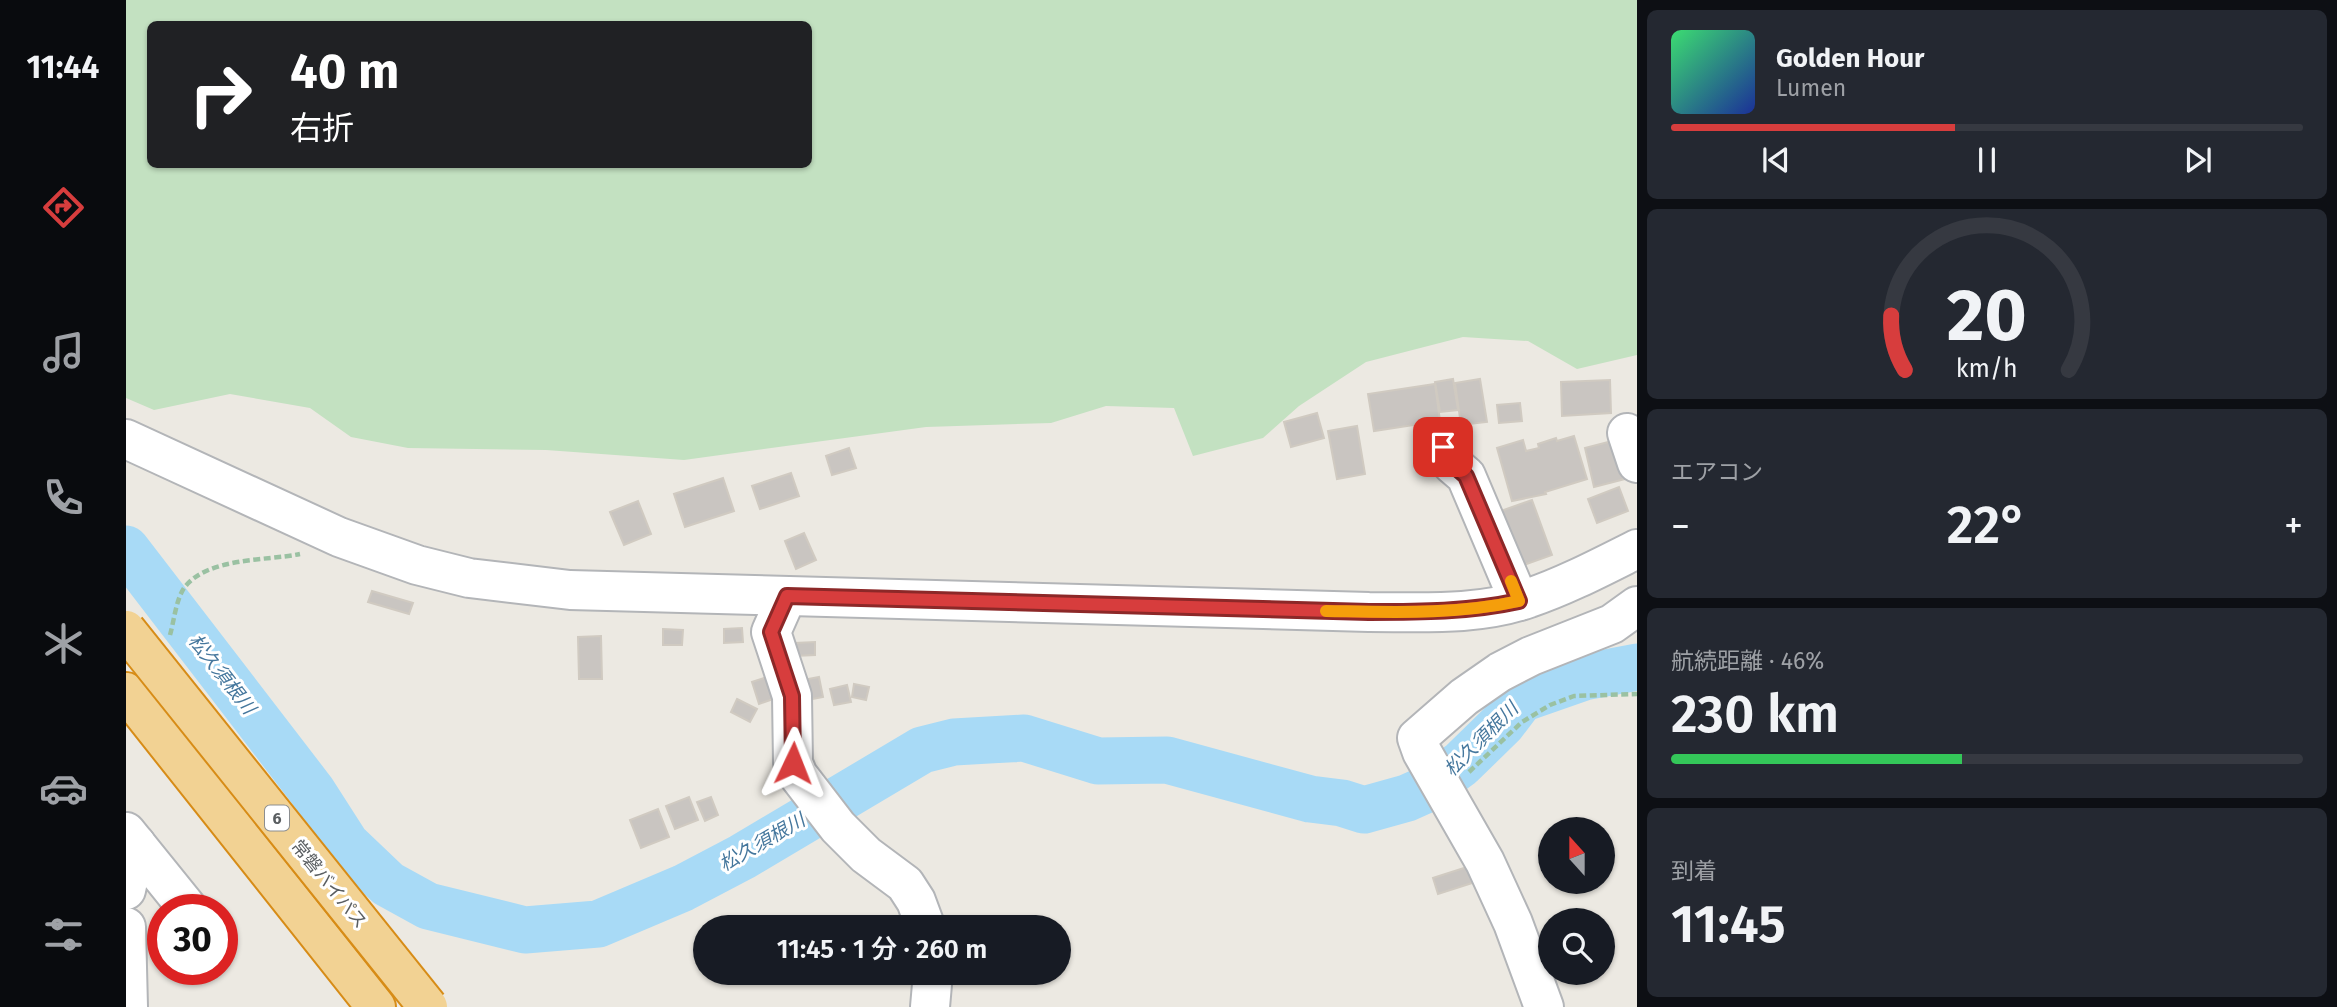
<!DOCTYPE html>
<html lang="ja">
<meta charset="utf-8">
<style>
:root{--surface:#171b24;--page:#242831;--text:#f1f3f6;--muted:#9ea1a6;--line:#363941;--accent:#d73d3d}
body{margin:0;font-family:"Fira Sans","Noto Sans JP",sans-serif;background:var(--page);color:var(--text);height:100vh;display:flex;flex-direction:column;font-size:26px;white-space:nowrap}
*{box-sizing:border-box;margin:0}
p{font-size:23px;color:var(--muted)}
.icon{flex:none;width:38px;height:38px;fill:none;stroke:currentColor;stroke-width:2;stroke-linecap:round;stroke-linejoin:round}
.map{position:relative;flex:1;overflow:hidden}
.drawer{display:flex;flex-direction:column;gap:10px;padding:10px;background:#0d0f14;width:700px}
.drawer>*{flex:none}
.top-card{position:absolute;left:21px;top:21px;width:665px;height:147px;border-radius:10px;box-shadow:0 2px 5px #0004;background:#202124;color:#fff;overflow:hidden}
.needle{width:46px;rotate:339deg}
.controls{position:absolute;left:1412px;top:817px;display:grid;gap:14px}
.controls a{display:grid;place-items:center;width:77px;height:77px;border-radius:50%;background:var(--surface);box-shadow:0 2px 5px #0004;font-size:35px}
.speed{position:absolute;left:21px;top:894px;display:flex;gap:14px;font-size:35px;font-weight:700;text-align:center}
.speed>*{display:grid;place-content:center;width:91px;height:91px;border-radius:50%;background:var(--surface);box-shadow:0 2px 5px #0004;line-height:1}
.speed .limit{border:10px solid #d22;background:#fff;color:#111}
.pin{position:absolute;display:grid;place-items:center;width:60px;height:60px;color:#fff;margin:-30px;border-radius:14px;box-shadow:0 4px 10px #0006}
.me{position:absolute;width:77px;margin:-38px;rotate:2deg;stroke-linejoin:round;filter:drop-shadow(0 0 5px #0008)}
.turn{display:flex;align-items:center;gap:24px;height:147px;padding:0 28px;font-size:32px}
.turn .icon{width:91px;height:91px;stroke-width:2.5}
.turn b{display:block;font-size:49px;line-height:60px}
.big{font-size:52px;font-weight:600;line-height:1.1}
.drawer .tile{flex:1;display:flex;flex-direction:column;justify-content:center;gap:10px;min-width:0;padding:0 24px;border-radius:10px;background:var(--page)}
.drawer .dial{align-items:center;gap:0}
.dial svg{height:182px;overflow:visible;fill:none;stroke:var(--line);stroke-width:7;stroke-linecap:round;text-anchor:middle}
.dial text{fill:var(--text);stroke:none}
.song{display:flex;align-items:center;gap:21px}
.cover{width:84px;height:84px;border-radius:10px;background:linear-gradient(135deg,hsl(140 70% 55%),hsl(230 70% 35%))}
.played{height:7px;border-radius:4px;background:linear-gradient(90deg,var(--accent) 45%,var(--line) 45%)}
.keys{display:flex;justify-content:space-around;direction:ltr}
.heat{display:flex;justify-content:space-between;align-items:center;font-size:38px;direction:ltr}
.charge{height:10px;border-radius:5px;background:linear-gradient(90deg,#34c759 46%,var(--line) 0)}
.trip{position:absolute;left:567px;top:915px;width:378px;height:70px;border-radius:35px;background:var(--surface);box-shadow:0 2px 5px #0004;font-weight:600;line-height:70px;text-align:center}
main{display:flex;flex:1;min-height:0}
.menu{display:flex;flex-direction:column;width:126px;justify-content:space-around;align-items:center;background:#090b0e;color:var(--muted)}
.menu .icon{width:49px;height:49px}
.menu .on{color:var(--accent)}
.menu b{font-size:32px;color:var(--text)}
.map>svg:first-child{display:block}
.green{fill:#c3e1c1;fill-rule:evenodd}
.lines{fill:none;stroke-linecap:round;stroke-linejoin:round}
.river{stroke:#a8daf6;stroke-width:47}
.building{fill:#c9c5c1;stroke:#d0cac1;stroke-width:2}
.minor-casing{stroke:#b3b5b8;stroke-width:42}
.highway-casing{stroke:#d78c17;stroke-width:42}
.path{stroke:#9ac1a2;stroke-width:4.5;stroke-dasharray:7 3.5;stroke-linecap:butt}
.minor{stroke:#fff;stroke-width:38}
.highway{stroke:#f2d293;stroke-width:38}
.highway-bridge-casing{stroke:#d78c17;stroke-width:42;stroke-linecap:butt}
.highway-bridge{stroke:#f2d293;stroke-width:38}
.route-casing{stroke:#8c2828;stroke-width:18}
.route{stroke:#d73d3d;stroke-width:12}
.slow{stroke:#f59e0b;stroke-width:12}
.labels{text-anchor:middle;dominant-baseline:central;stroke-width:6;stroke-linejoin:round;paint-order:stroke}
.shield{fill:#fff;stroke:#8c8e90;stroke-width:2}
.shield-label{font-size:16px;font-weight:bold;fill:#5a5e61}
.street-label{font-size:18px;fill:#5a5e61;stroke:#fff}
.water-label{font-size:19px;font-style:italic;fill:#45779d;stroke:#fff}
</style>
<main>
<nav class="menu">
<b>11:44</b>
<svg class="icon on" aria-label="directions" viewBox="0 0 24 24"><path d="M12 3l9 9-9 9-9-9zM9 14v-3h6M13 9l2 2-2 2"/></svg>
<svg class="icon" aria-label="music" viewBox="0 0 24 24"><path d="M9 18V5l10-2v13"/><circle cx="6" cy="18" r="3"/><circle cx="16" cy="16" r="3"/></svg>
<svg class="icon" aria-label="phone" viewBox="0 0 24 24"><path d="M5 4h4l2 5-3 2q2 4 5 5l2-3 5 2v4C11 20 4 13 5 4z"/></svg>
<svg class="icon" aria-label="climate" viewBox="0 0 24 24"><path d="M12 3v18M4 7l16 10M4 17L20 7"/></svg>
<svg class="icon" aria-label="car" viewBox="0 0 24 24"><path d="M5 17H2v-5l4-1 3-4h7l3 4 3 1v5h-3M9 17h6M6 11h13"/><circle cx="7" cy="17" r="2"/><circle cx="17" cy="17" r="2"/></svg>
<svg class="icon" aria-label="filters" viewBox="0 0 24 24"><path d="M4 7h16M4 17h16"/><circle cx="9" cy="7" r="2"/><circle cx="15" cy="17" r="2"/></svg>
</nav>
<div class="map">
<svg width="1511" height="1007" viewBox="0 0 1511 1007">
<rect width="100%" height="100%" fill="#ece9e2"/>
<!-- green -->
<path class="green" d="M0 0H1511V355L1451 369 1402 341 1337 337 1240 362 1173 406 1137 438 1067 456 1048 408 980 406 925 423 800 427 558 460 420 450 282 448 225 437 184 408 104 394 28 410 0 398ZM24 24H682V164H24Z"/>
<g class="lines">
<!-- river -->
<polyline class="river" points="0,549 186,791 220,844 262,884 302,906 399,930 472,924 557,888 616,857 796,750 828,742 898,738 972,761 1041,760 1184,799 1216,803 1238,810 1281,798 1301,789 1335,764 1376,724 1395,699 1458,677 1511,667"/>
</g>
<!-- building -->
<g class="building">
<polygon points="1327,379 1332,410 1314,412 1309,382"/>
<polygon points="1354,379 1361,422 1335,425 1329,383"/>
<polygon points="1484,380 1485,413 1436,416 1435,382"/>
<polygon points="1309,384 1314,421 1248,431 1242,394"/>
<polygon points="1394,403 1396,421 1373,423 1371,405"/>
<polygon points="1191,413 1198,438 1165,447 1158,422"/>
<polygon points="1231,426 1239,474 1211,479 1202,431"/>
<polygon points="1448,436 1461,479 1419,492 1420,494 1386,501 1371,448 1397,440 1400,451 1413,448 1412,444 1430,438 1431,441"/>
<polygon points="1490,440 1499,479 1468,487 1459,448"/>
<polygon points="723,448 730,468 706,475 700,456"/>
<polygon points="665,473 673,496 634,509 626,486"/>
<polygon points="597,478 608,511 559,527 548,494"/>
<polygon points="1493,487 1502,511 1471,523 1462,499"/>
<polygon points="1406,500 1426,555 1392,567 1372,512"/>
<polygon points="512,501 525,534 498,545 484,512"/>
<polygon points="678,533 690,560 670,569 659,541"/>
<polygon points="246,591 287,603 283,614 242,602"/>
<polygon points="616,628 617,642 598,643 598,629"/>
<polygon points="537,629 557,630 556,645 537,645"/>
<polygon points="475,636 476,679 453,679 452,637"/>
<polygon points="689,642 689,655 669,656 669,643"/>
<polygon points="641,677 647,699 633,704 626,682"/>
<polygon points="693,677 697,697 681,700 677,680"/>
<polygon points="728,684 743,687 740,700 726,697"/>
<polygon points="721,685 725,702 708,705 704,689"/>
<polygon points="611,699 631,709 624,722 605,712"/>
<polygon points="563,797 572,820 549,829 540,806"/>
<polygon points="585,797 592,815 579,821 571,802"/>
<polygon points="532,809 543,837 515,848 504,820"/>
<polygon points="1341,867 1346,883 1312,894 1307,878"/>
</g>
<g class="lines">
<!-- minor casing -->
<g class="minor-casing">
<g id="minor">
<polyline points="1501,433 1511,463"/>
<path d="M0 439 213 537 291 565 343 578 444 590 1243 612C1296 612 1353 616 1403 598 1439 586 1477 566 1511 549"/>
<polyline points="1317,447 1326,464 1340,476 1393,601"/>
<polyline points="661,596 645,632 666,696 667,763 672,775 712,827 740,855 779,884 790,901 800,928"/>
<polyline points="0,832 63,910"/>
<polyline points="0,890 10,844"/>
<polyline points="0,927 2,1007"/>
<polyline points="804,1007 807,973"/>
<polyline points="1418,1007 1387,923 1359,862 1296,752 1291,738 1338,697 1374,672 1405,656 1486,624 1511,606"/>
</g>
</g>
<!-- highway casing -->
<g class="highway-casing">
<polyline id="highway" points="0,692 250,1007"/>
</g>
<!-- path -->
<g class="path">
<path d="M44 635C48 621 50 600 58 588 81 557 140 561 174 554"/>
<polyline points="1343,772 1396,722 1424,705 1448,696 1511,694"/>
</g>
<!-- minor -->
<use href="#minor" class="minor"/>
<!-- highway -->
<use href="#highway" class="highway"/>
<!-- highway-bridge casing -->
<g class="highway-bridge-casing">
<polyline id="highway-bridge" points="0,630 302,1007"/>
</g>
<!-- highway-bridge -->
<use href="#highway-bridge" class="highway-bridge"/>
</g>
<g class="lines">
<!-- route casing -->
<g class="route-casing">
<path id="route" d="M667 763 666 696 645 632 661 596 1243 612C1294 612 1343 612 1393 601L1340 476 1326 464 1317 447"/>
</g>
<!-- route -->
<use href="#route" class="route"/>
<!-- slow -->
<path class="slow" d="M1200 611C1265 612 1329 615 1393 601L1385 581"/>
</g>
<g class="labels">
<!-- shield labels -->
<rect class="shield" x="139" y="805.5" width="24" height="25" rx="5"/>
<g class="shield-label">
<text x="151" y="818">6</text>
</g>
<!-- street labels -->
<g class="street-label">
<text transform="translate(203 884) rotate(51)">常磐バイパス</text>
</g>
<!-- water labels -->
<g class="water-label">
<text transform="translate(96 674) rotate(52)">松久須根川</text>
<text transform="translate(1355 739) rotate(-45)">松久須根川</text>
<text transform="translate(636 842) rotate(-30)">松久須根川</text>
</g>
</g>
</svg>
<div class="controls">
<a><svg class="needle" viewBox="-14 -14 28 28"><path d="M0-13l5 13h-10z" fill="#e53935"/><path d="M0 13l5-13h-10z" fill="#9ea1a6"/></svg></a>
<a><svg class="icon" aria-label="search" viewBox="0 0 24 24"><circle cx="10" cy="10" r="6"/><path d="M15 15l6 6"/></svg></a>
</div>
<div class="speed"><div class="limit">30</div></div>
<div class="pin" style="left:1317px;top:447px;background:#d93025"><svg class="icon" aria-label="arrive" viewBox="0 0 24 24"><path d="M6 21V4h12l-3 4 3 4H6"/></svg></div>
<svg class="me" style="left:667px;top:763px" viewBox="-20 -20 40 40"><path d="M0-17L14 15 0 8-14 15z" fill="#d73d3d" stroke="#fff" stroke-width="4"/></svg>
<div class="trip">11:45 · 1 分 · 260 m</div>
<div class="top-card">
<div class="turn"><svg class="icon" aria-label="right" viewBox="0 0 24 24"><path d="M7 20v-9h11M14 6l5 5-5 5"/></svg><div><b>40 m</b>右折</div></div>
</div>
</div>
<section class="drawer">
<div class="tile">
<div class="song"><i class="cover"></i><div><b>Golden Hour</b><p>Lumen</p></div></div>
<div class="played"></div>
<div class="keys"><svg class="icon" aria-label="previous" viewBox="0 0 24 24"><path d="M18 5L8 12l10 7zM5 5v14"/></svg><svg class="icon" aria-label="pause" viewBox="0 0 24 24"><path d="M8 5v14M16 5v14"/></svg><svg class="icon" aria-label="next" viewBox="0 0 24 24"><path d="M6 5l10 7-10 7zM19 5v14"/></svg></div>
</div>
<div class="tile dial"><svg viewBox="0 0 100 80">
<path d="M14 69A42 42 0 1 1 86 69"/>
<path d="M14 69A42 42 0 0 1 8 45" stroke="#d73d3d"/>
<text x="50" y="56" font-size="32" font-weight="700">20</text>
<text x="50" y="72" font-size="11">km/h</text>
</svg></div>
<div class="tile"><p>エアコン</p>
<div class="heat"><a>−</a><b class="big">22°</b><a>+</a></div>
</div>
<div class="tile"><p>航続距離 · 46%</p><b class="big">230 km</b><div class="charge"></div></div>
<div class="tile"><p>到着</p><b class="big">11:45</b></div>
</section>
</main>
